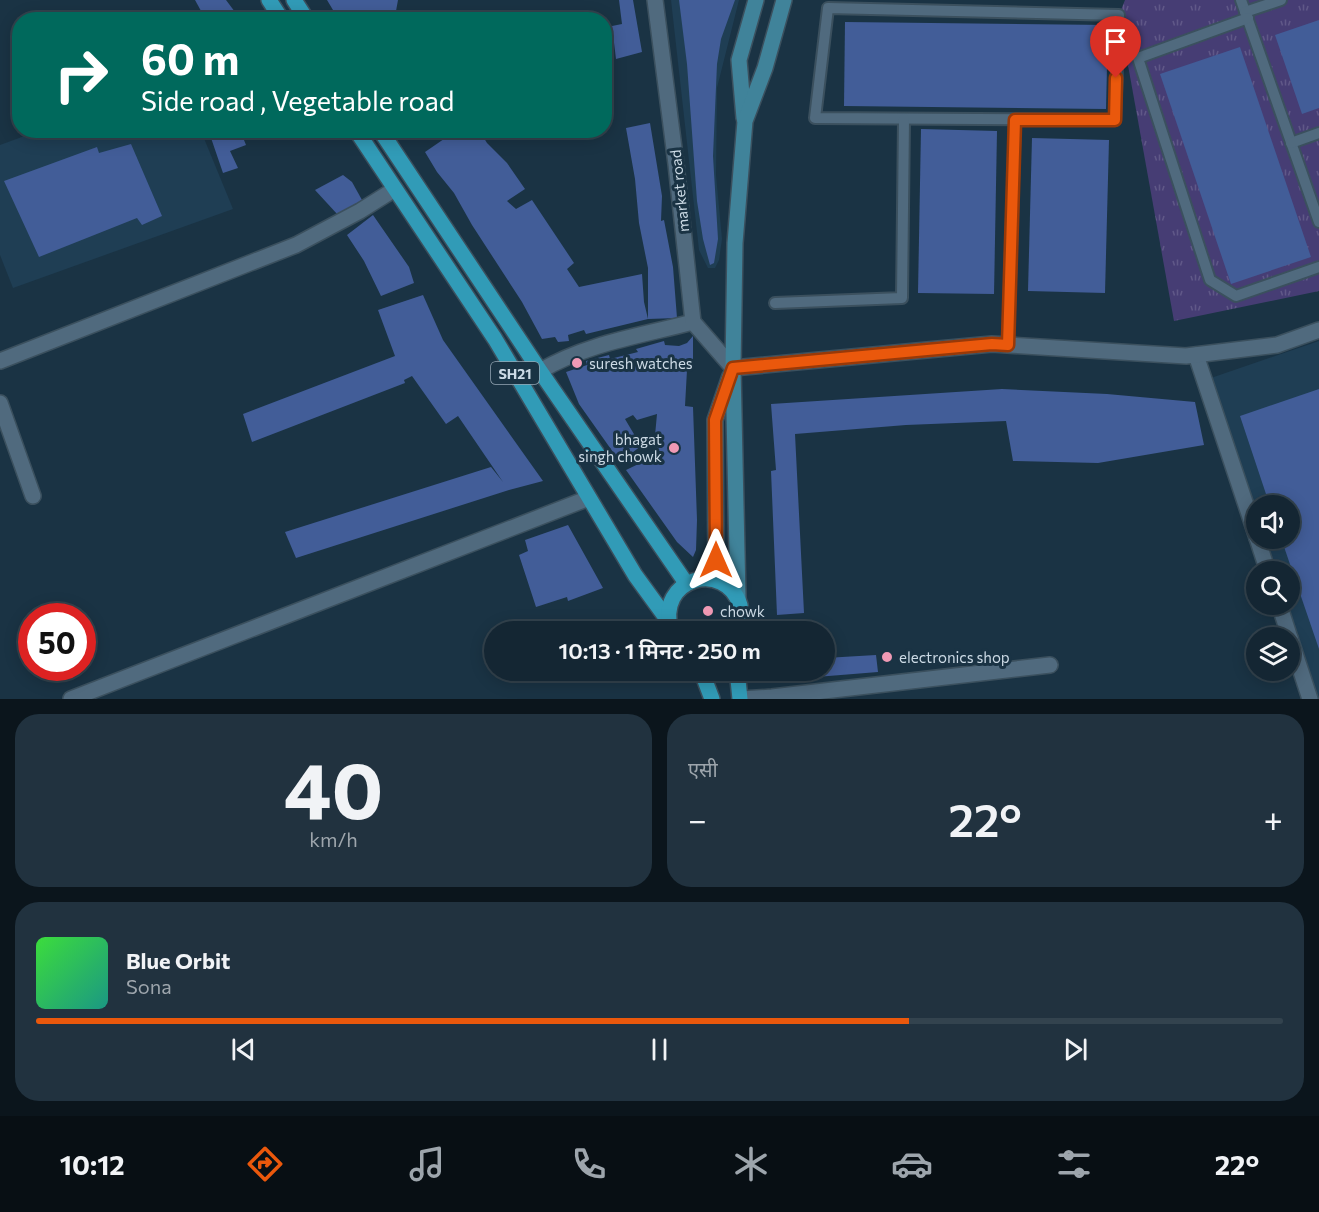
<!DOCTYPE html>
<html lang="hi">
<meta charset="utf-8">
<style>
:root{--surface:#142633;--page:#21323f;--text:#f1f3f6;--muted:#9da5ac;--line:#33434e;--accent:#ea580c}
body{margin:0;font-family:Commissioner,"Noto Sans Devanagari",sans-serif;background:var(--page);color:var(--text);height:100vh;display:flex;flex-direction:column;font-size:22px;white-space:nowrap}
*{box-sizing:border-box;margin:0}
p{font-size:20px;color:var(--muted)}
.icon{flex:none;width:33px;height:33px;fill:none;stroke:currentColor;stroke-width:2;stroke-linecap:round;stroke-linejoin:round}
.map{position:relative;height:699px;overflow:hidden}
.sheet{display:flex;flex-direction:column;gap:15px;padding:15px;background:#0b151c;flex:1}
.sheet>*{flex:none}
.banner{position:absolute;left:12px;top:12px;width:600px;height:126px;border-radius:24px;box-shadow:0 3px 15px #0003,0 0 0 2px var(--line);background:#00695c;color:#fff;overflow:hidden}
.buttons{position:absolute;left:1246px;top:495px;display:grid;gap:12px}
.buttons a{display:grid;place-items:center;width:54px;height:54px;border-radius:50%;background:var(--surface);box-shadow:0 3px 15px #0003,0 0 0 2px var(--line);font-size:30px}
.speed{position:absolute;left:18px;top:603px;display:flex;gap:12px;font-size:30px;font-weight:700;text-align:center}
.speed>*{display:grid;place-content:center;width:78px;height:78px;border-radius:50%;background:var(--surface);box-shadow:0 3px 15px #0003,0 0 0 2px var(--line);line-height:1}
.speed .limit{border:9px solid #d22;background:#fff;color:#111}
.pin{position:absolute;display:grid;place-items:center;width:51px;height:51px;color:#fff;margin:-62px -26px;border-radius:50% 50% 50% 0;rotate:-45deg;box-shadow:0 0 6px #0007}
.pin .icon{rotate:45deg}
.me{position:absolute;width:66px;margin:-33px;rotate:0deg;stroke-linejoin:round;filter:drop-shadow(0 0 4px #0008)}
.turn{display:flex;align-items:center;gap:21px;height:126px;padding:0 30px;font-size:27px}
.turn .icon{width:78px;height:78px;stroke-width:2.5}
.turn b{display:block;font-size:42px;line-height:51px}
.big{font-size:45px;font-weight:600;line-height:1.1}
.sheet .widget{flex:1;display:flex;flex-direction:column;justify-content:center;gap:9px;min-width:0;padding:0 21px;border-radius:24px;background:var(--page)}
.sheet .dial{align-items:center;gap:0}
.dial b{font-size:78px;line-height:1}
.song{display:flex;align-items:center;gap:18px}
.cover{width:72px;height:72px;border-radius:9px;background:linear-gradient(135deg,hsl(120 70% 55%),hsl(170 70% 35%))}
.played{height:6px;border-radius:3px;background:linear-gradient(90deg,var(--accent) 70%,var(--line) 70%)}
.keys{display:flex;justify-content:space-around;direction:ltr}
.heat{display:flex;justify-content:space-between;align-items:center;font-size:33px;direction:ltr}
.sheet .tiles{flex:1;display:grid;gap:15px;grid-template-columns:1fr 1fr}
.widget:last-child{grid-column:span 2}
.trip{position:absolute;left:484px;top:621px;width:351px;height:60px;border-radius:30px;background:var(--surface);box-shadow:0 3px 15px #0003,0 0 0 2px var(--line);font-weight:600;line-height:60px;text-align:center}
.dock{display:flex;height:96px;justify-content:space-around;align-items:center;background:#080f14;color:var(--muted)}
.dock .icon{width:42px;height:42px}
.dock .selected{color:var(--accent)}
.dock b{font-size:27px;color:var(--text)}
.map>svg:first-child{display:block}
.built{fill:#1f3e54}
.grass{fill:url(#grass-tufts)}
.building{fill:#425d98}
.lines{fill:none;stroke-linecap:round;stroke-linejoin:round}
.service-casing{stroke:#3b505e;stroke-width:14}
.minor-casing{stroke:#3b505e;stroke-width:18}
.tertiary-casing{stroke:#3b505e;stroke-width:18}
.secondary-casing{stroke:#3b505e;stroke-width:18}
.primary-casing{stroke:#3b505e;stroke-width:18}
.service{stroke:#506a7e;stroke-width:10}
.minor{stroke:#506a7e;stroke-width:15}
.tertiary{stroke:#506a7e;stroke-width:15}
.secondary{stroke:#40839a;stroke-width:15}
.primary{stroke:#319bb7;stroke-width:15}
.route-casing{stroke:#983908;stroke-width:15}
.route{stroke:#ea580c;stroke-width:10}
.poi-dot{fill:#f09ab5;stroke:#1a3344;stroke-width:2}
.labels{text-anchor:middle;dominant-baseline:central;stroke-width:6;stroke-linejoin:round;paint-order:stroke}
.shield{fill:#1a3344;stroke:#97a8b5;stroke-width:1.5}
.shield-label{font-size:14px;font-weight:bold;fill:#ccdae5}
.street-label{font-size:15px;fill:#ccdae5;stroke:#1a3344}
.poi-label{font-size:15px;fill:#ccdae5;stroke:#1a3344;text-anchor:start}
</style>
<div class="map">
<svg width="1319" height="699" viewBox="0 0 1319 699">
<defs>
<pattern id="grass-tufts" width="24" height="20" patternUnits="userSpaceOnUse" patternTransform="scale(1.5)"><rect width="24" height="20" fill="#463d74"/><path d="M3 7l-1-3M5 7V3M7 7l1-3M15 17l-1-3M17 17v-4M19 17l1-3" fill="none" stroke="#605888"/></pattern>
</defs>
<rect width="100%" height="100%" fill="#1a3344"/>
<!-- built -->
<g class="built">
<polygon points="671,0 739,0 717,88 716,175 722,239 719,260 715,268 708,268 699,250"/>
<polygon points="38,131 201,131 233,209 13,288 0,255 0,145"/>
<polygon points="1319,341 1319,699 1287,605 1290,604 1290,572 1276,571 1265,539 1290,538 1290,506 1257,506 1257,515 1211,378"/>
</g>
<!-- grass -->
<polygon class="grass" points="1125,0 1319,0 1319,291 1174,321 1119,15"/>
<!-- building -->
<g class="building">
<polygon points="195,0 226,0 241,20 206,20"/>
<polygon points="327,0 398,0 396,11 377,10 383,20 339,20"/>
<polygon points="619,0 633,0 642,52 616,59 612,26 622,24"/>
<polygon points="679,0 735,0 721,39 717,64 713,156 718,239 714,263 710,265 703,239 697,201 687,64"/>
<polygon points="1319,20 1319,108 1302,114 1275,35"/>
<polygon points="845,22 1108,25 1106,109 844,106"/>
<polygon points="1240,47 1311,257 1231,284 1160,74"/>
<polygon points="650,123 662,196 661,221 664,220 673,267 677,318 648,319 648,268 639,223 635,179 626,128"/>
<polygon points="921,129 997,131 994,294 918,293"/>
<polygon points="223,130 240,130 246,145 230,151 238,168 223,173 210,135"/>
<polygon points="410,130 428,130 415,139"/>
<polygon points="457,130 479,130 487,143 507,163 525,189 507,201 516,209 532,200 574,263 567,269 579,287 642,274 644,302 648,319 586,334 584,330 568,335 569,341 558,342 555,337 542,339 522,302 472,225 454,193 437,172 425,152"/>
<polygon points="1032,138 1109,140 1105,293 1028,291"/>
<polygon points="131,144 162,216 142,225 137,218 39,257 4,181 97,147 99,153"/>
<polygon points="343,175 352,182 362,200 338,215 315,190"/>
<polygon points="373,215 409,267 414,283 381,296 364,261 347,235"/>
<polygon points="423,295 443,340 543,481 509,490 296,558 285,532 491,467 503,482 458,416 446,424 412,376 404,380 405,383 252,442 243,414 395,356 378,310"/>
<polygon points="693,336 693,366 687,370 685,406 693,407 697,520 696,550 693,557 677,542 626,470 653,457 657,414 637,420 633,415 625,419 641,446 620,462 579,404 566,372 587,365 586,361 609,355 610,359 638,352 636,349 664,341 665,345 679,346 687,343"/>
<polygon points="1002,389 1107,394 1195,402 1204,445 1098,463 1013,461 1006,421 906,425 795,434 804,613 777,615 771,471 776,470 771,404"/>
<polygon points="1319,389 1319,649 1281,538 1290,538 1290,506 1270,506 1240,416"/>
<polygon points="568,525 603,588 568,601 567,597 536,607 519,555 528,551 525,540"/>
<polygon points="876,655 878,672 779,680 779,670 825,670 825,658"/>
</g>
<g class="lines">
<!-- service casing -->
<g class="service-casing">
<g id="service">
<polyline points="1241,0 1319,222"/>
<polygon points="828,8 1119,15 1115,120 815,118"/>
<polyline points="1245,12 1281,0"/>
<polyline points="1248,18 1138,58 1210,280 1236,296 1319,267"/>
<polyline points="1291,143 1319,133"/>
<polyline points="775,303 902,298 904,119"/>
<polyline points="1008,345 1015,120"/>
</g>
</g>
<!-- minor casing -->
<g class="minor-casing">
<g id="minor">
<polyline points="1196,355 1257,538"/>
<polyline points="0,361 296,245 360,211 395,189"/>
<polyline points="733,368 992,344 1186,356 1277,345 1319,330"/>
<path d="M540 371C588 343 640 336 693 322"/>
<polyline points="0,403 33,496"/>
<polyline points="1257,538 1268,572"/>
<polyline points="1279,604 1290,638"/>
<polyline points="1290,638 1310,699"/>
<polyline points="71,699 589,498"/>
<polyline points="741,699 772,697 1050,665"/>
</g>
</g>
<!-- tertiary casing -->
<g class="tertiary-casing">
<polyline id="tertiary" points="655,0 676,164 693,322 733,368"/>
</g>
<!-- secondary casing -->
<g class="secondary-casing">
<g id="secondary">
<polyline points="744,118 739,60 756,0"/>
<polyline points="716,580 715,420 730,376"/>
<polyline points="738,598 733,368 735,243 745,121 765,68 784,0"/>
</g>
</g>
<!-- primary casing -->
<g class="primary-casing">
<g id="primary">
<polyline points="269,0 282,20"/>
<polyline points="294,0 307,20"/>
<polyline points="356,130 495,339 635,575 667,619"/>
<polyline points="380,130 540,371 686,583"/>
<path d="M671 632C655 576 726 560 740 605 742 614 742 623 738 632"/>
<polyline points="701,670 712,699"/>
<polyline points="737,670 740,699"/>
</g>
</g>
<!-- service -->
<use href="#service" class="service"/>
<!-- minor -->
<use href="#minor" class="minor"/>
<!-- tertiary -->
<use href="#tertiary" class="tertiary"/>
<!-- secondary -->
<use href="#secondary" class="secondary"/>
<!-- primary -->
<use href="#primary" class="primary"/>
</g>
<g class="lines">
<!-- route casing -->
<g class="route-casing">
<polyline id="route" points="716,560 715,420 733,368 992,344 1008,345 1015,120 1115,120 1116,78"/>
</g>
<!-- route -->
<use href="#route" class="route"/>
</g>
<!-- markers -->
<g class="poi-dot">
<circle cx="577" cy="363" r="6"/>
<circle cx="674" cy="448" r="6"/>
<circle cx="708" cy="611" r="6"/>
<circle cx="887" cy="657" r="6"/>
</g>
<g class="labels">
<!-- shield labels -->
<rect class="shield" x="491" y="362" width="48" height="22" rx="4.5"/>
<g class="shield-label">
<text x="515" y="373">SH21</text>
</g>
<!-- street labels -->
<g class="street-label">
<text transform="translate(679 191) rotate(-96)">market road</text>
</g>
<!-- poi labels -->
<g class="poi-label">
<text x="589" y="363">suresh watches</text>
<text x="662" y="439" text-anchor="end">bhagat<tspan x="662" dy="17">singh chowk</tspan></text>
<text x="720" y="611">chowk</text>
<text x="899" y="657">electronics shop</text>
</g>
</g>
</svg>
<div class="buttons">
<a><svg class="icon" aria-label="sound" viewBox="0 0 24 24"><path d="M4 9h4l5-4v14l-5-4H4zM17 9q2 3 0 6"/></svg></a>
<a><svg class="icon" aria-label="search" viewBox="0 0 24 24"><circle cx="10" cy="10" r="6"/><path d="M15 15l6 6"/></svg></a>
<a><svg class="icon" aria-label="layers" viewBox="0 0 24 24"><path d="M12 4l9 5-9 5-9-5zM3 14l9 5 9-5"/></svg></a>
</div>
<div class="speed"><div class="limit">50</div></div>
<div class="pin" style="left:1116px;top:78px;background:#d93025"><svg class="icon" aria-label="arrive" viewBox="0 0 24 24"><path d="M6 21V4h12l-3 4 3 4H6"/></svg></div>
<svg class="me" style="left:716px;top:560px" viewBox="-20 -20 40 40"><path d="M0-17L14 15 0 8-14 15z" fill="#ea580c" stroke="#fff" stroke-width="4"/></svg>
<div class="trip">10:13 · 1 मिनट · 250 m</div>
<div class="banner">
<div class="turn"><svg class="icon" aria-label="right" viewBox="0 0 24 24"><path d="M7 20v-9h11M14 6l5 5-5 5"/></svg><div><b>60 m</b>Side road , Vegetable road</div></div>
</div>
</div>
<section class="sheet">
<div class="tiles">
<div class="widget dial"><b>40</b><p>km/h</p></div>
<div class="widget"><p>एसी</p>
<div class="heat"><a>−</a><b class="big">22°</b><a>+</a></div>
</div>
<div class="widget">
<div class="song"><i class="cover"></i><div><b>Blue Orbit</b><p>Sona</p></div></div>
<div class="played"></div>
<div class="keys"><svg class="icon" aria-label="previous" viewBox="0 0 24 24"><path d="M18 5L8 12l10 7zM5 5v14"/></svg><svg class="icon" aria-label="pause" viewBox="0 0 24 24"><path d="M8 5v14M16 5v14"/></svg><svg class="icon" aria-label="next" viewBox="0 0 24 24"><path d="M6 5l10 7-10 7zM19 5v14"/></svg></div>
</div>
</div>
</section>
<nav class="dock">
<b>10:12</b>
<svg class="icon selected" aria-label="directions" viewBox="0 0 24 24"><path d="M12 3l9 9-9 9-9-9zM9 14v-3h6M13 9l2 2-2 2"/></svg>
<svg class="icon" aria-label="music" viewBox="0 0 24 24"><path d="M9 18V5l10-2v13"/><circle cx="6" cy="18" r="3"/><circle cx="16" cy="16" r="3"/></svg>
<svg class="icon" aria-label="phone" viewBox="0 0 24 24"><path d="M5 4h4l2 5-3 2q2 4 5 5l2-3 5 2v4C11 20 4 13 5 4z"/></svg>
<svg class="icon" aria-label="climate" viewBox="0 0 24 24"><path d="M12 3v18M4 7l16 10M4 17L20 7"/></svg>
<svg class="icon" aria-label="car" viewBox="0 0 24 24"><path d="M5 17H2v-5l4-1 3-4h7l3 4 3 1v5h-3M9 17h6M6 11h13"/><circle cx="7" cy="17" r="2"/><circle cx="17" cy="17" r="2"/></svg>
<svg class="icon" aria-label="filters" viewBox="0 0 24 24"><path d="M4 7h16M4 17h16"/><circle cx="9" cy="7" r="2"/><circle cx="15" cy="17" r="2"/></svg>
<b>22°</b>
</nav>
